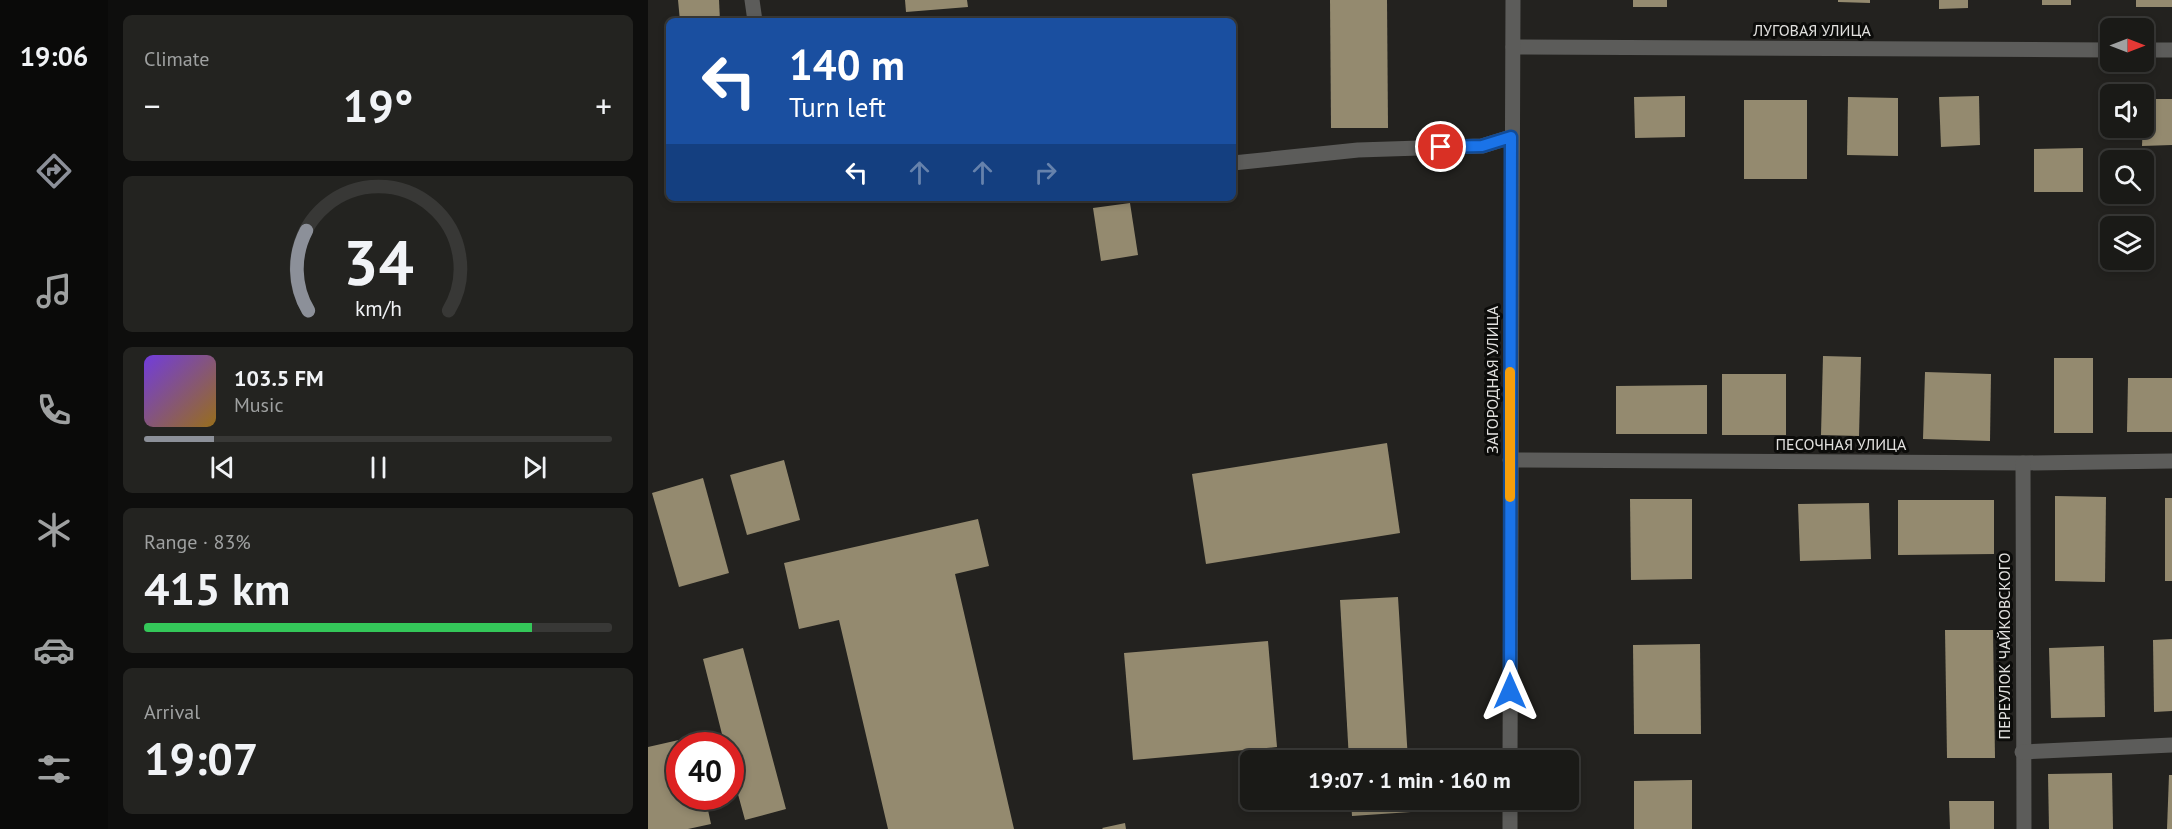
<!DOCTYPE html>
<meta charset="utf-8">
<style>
:root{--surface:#1a1a17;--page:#232320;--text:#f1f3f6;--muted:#9fa1a1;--line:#383836;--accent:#8c9099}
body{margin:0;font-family:"PT Sans",sans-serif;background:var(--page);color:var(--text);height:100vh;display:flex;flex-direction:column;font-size:22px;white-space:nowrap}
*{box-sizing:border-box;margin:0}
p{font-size:20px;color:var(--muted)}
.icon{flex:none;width:33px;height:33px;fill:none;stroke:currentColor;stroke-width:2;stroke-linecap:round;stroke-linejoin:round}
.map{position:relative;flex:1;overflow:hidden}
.details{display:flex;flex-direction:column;gap:15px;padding:15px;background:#0e0e0d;width:540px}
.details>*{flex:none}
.top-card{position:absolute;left:18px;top:18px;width:570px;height:183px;border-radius:9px;box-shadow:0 3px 9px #0003,0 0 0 2px var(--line);background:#1a4fa0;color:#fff;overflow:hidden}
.needle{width:39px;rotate:90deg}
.tools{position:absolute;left:1452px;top:18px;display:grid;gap:12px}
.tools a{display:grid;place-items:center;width:54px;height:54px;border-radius:9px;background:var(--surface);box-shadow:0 3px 9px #0003,0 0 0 2px var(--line);font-size:30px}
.speed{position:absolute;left:18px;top:732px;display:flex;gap:12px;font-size:30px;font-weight:700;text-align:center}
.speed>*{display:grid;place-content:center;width:78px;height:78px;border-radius:50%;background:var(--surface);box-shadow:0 3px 9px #0003,0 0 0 2px var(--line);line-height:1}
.speed .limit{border:9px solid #d22;background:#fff;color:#111}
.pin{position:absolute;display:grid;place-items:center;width:51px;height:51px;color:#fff;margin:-26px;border:3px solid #fff;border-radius:50%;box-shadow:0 2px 6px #0007}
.me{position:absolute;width:66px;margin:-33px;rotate:0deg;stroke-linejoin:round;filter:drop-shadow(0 0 4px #0008)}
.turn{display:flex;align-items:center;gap:21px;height:126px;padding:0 24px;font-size:27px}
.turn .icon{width:78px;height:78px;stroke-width:2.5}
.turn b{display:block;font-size:42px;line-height:51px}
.lanes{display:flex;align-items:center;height:57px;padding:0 24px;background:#0003;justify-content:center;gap:30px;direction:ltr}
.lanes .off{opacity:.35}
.big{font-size:45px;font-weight:700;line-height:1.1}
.details .tile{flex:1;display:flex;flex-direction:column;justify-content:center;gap:9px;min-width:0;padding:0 21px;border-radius:9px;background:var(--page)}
.details .dial{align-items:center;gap:0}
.dial svg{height:156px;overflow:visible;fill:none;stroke:var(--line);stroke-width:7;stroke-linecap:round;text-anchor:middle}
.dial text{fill:var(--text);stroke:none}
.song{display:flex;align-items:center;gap:18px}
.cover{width:72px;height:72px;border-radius:9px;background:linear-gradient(135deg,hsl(260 70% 55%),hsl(40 70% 35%))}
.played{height:6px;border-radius:3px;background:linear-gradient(90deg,var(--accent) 15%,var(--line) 15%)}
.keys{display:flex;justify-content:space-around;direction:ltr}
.heat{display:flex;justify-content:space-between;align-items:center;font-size:33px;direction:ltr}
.charge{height:9px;border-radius:4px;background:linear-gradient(90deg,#34c759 83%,var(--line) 0)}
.trip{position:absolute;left:592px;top:750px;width:339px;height:60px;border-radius:9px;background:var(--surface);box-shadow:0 3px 9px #0003,0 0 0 2px var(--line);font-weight:700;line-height:60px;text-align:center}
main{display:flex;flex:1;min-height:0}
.tab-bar{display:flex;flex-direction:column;width:108px;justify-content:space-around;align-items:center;background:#0a0a09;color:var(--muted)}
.tab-bar .icon{width:42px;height:42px}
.tab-bar .on{color:var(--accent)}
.tab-bar b{font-size:27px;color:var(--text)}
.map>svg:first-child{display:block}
.building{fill:#948a6f}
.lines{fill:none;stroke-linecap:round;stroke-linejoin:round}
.minor{stroke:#5c5c5a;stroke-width:15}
.route-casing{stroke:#114b97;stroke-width:15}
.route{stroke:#1a73e8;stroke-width:10}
.slow{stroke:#f59e0b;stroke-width:10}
.labels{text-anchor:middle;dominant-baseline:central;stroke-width:6;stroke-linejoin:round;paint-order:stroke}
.street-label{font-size:16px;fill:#e2e1df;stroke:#0c0c0a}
</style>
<main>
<nav class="tab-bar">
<b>19:06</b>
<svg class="icon on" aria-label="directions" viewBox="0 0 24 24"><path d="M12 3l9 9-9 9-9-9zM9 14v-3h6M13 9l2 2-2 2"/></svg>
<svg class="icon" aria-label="music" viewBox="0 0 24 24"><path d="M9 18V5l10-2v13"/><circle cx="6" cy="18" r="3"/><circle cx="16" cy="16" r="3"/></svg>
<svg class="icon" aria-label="phone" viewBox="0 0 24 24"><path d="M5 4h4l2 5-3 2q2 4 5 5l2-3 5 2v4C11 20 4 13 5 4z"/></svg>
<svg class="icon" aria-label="climate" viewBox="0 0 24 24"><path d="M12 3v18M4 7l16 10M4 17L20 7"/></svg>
<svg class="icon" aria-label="car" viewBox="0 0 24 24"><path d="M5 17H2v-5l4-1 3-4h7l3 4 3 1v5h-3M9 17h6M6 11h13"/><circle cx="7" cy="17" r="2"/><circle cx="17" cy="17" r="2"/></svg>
<svg class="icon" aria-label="filters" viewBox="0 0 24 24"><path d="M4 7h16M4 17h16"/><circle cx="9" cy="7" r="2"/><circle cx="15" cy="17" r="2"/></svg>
</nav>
<section class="details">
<div class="tile"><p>Climate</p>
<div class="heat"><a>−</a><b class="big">19°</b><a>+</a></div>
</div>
<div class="tile dial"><svg viewBox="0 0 100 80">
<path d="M14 69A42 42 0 1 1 86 69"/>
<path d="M14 69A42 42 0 0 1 13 28" stroke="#8c9099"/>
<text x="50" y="56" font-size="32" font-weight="700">34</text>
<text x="50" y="72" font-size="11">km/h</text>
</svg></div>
<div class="tile">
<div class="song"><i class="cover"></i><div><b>103.5 FM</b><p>Music</p></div></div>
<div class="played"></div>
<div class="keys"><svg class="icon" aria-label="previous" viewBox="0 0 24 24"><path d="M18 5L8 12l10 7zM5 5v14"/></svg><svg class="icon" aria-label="pause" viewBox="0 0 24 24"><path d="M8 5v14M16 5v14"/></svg><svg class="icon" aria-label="next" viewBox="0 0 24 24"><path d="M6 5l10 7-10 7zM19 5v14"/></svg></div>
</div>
<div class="tile"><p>Range · 83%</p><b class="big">415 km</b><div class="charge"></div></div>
<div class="tile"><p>Arrival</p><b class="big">19:07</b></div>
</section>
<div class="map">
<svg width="1524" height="829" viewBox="0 0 1524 829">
<rect width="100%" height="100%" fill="#23221f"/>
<!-- building -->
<g class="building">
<polygon points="30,0 71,0 72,21 32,21"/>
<polygon points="257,0 319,0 320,7 258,12"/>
<polygon points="682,0 739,0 740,128 683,128"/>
<rect x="985" y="0" width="34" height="7"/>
<polygon points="1190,0 1222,0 1222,3 1190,2"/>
<polygon points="1291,0 1320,0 1320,8 1291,9"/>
<rect x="1394" y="0" width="29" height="5"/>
<rect x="1488" y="0" width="36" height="7"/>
<polygon points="1037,96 1037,137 987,138 986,97"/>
<polygon points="1331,96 1332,145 1293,147 1291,97"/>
<polygon points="1200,97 1250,98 1250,156 1199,155"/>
<polygon points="1496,99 1524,99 1524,145 1494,146"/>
<rect x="1096" y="100" width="63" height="79"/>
<polygon points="1435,148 1435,192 1386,192 1386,149"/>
<polygon points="482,203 490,255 453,261 445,208"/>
<polygon points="1175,356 1213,357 1211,436 1173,435"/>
<rect x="1406" y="358" width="39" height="75"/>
<polygon points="1277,372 1343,374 1342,441 1275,439"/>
<rect x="1074" y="374" width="64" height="61"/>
<polygon points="1480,378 1524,378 1524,432 1479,432"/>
<polygon points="1059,385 1059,434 968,434 968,386"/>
<polygon points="739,443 752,533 558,564 544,474"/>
<polygon points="136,460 152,520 99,535 82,475"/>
<polygon points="55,478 81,573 31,587 4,493"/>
<polygon points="1407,496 1458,497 1457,582 1407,581"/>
<rect x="1517" y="498" width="7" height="83"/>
<polygon points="982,499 1044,499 1044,579 983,580"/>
<polygon points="1250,500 1346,500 1346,554 1250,555"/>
<polygon points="1221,503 1223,559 1152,561 1150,504"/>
<polygon points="330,519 341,566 307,574 366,829 240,829 191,620 151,629 136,563"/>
<polygon points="750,597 760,760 701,760 692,600"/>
<polygon points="1297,630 1345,630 1347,758 1299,758"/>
<polygon points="1524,639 1524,711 1506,712 1505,640"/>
<polygon points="620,641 629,747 485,760 476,653"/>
<polygon points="1052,644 1053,734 986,734 985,645"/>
<polygon points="1456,646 1457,717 1403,718 1401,648"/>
<polygon points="95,648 138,809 97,820 82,765 82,746 77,746 55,659"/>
<polygon points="44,737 46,746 32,746 32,796 57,796 63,824 40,829 0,829 0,747"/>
<polygon points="1464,773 1465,829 1401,829 1400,774"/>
<polygon points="1521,775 1524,775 1524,829 1519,829"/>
<polygon points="1044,780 1044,829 986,829 986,781"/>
<polygon points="703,800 762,800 763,812 704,816"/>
<polygon points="1301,801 1346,801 1346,829 1302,829"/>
<polygon points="477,823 478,829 455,829 454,828"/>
</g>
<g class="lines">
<!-- minor -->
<g class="minor">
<polyline points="104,0 107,21"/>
<polyline points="865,47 1462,50"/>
<polyline points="1496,50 1524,50"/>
<polyline points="585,163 710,150 834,146 863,137"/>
<polyline points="862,460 1375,463 1524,461"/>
<polyline points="1375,463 1376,829"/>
<polyline points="1374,752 1524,745"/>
<polyline points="862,760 865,0"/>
<polyline points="862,829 862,800"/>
</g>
</g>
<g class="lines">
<!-- route casing -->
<g class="route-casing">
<polyline id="route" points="793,147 834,146 863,137 862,691"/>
</g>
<!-- route -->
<use href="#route" class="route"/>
<!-- slow -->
<polyline class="slow" points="862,497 862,372"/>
</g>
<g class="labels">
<!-- street labels -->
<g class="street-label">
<text x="1164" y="30">ЛУГОВАЯ УЛИЦА</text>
<text transform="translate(844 380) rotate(-90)">ЗАГОРОДНАЯ УЛИЦА</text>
<text x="1193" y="444">ПЕСОЧНАЯ УЛИЦА</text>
<text transform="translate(1356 646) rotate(-90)">ПЕРЕУЛОК ЧАЙКОВСКОГО</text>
</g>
</g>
</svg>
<div class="tools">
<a><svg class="needle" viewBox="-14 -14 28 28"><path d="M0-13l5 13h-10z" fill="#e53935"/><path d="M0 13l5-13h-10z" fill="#9fa1a1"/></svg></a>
<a><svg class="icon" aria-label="sound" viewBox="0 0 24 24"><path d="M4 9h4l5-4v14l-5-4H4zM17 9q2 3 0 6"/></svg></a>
<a><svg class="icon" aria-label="search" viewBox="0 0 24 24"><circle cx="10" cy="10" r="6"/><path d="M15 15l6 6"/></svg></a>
<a><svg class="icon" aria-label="layers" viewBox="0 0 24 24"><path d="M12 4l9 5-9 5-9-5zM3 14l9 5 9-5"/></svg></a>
</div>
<div class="speed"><div class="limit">40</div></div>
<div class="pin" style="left:793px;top:147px;background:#d93025"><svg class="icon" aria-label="arrive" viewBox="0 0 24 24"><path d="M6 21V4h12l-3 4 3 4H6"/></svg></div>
<svg class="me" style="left:862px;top:691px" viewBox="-20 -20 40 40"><path d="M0-17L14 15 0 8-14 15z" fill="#1a73e8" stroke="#fff" stroke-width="4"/></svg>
<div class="trip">19:07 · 1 min · 160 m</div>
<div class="top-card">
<div class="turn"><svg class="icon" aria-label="left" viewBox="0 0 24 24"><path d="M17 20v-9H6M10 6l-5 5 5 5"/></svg><div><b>140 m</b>Turn left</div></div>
<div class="lanes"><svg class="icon" aria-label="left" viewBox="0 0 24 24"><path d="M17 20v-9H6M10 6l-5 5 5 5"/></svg><svg class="icon off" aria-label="ahead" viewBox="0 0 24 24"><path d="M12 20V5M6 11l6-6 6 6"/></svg><svg class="icon off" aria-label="ahead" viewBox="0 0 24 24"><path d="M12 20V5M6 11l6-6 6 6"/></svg><svg class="icon off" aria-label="right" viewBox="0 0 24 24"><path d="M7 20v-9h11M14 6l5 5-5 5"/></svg></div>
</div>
</div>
</main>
